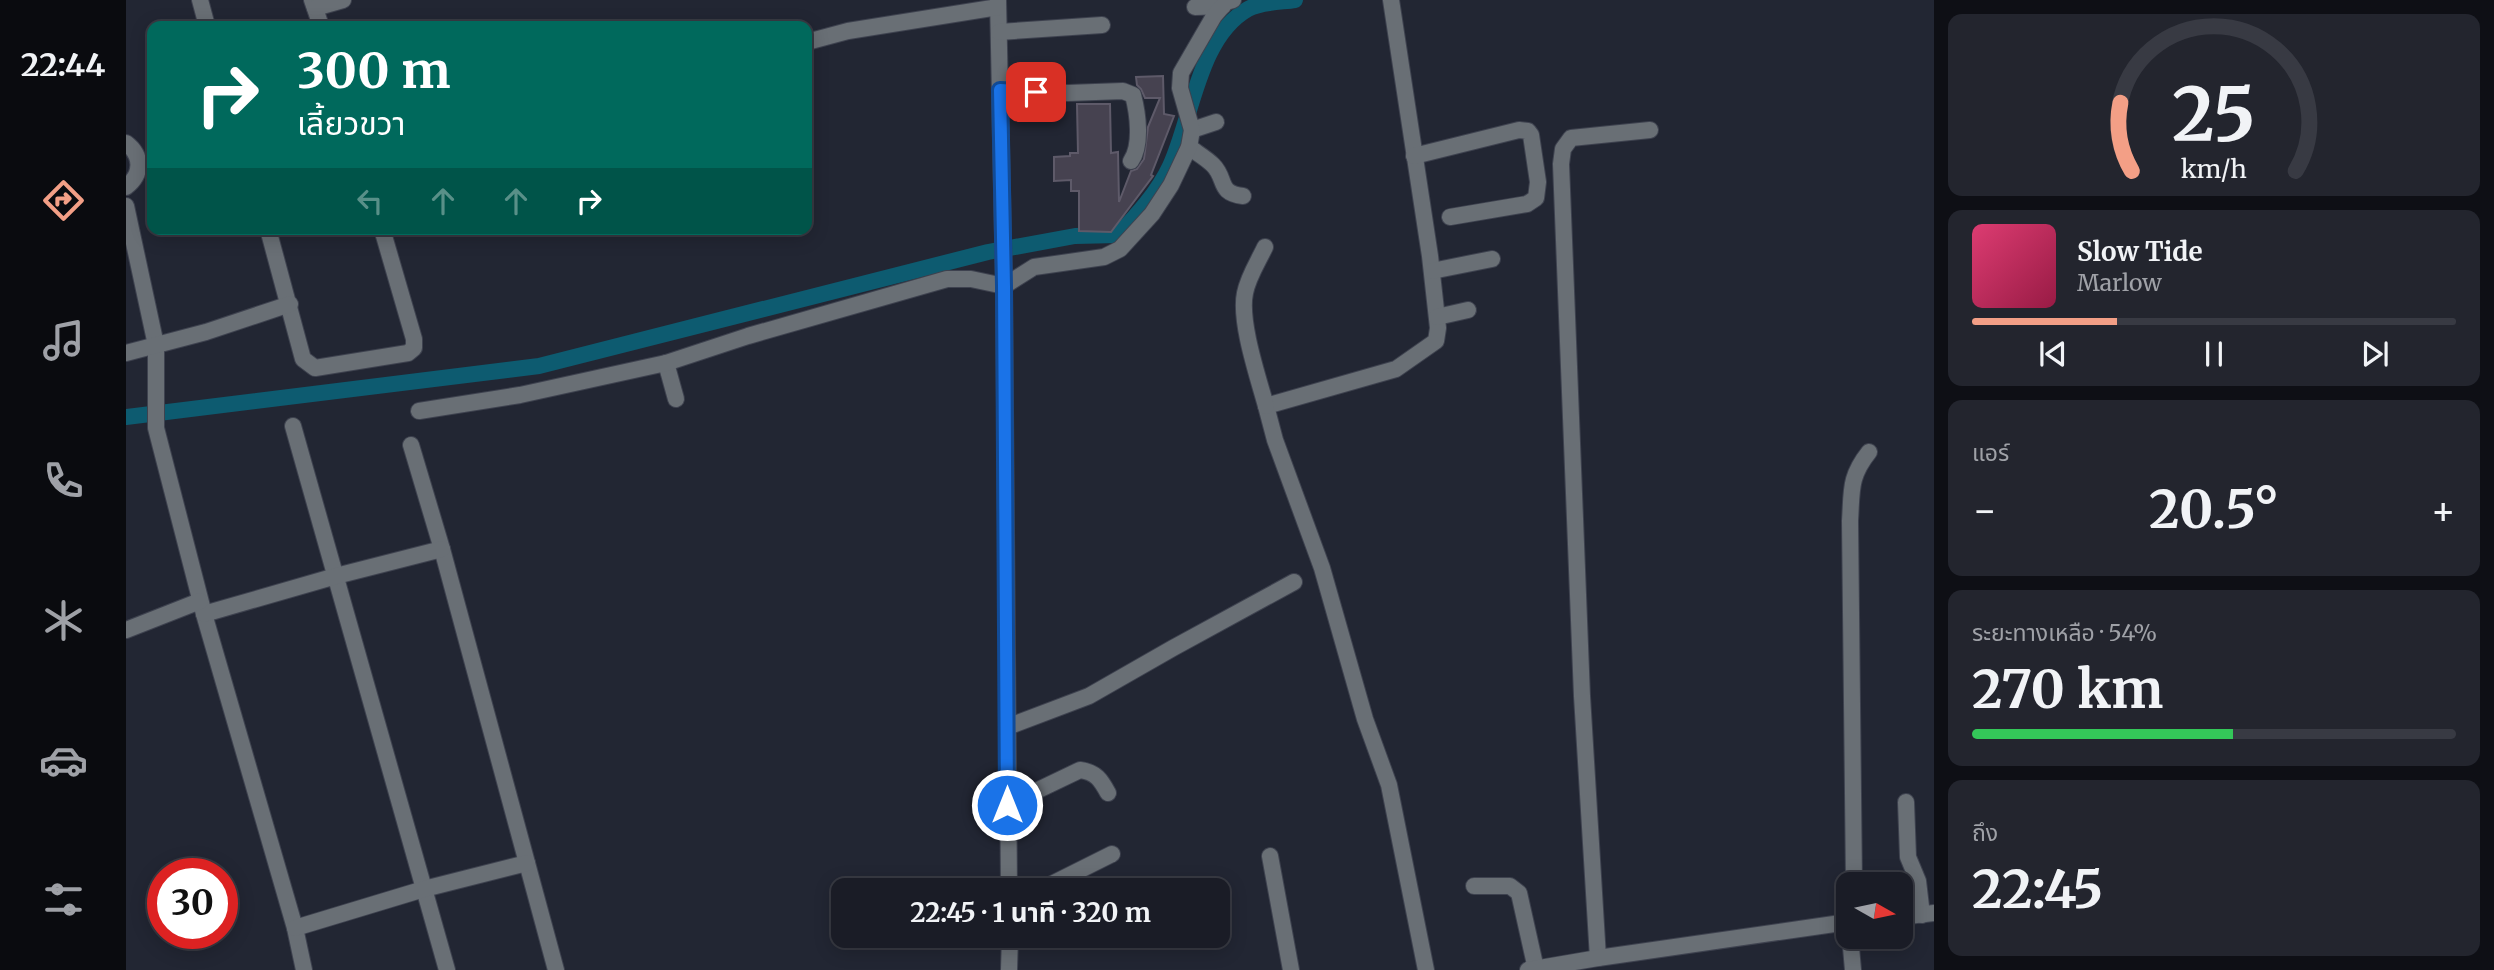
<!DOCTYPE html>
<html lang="th">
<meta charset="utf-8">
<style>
:root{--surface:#1a1c26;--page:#23252e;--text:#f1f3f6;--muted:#9fa1a7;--line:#383a43;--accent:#f39f86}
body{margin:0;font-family:Merriweather,"Noto Sans Thai",serif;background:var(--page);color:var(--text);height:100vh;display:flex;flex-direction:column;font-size:26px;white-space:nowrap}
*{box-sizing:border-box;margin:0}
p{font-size:23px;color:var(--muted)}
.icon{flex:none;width:38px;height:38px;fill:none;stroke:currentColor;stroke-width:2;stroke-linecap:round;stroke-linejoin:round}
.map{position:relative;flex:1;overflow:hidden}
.panel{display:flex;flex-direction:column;gap:14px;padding:14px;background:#0e0f15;width:560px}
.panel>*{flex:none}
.hud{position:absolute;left:21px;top:21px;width:665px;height:214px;border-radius:14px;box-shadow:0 4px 18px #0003,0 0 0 2px var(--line);background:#00695c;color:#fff;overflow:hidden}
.needle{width:46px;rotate:99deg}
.controls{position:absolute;left:1710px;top:872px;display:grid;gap:14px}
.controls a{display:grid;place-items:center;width:77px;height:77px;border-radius:14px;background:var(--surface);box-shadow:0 4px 18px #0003,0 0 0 2px var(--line);font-size:35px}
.speed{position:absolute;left:21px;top:858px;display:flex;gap:14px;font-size:35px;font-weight:700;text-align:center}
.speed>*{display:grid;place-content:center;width:91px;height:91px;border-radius:50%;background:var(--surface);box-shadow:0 4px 18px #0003,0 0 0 2px var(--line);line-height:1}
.speed .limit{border:10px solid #d22;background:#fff;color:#111}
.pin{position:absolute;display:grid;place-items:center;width:60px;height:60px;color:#fff;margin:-30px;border-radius:14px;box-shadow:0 4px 10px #0006}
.me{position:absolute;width:77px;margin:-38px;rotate:0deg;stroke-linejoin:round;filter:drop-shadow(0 0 5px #0008)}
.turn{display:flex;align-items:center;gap:24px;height:147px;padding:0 35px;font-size:32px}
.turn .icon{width:91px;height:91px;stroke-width:2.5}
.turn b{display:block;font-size:49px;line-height:60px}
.lanes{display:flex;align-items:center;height:66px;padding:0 35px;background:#0003;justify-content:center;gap:35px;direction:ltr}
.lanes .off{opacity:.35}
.big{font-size:52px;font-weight:700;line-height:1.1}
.panel .tile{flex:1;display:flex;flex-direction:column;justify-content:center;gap:10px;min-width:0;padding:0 24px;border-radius:14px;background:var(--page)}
.panel .dial{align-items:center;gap:0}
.dial svg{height:182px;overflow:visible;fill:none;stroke:var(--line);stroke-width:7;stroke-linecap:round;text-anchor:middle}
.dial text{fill:var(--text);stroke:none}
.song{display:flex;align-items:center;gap:21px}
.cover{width:84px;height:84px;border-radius:10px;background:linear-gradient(135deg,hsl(340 70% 55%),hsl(340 70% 35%))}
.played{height:7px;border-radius:4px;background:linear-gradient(90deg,var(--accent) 30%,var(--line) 30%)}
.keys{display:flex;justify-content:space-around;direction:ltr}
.heat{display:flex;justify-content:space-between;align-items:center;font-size:38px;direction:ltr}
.charge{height:10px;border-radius:5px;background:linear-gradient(90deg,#34c759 54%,var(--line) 0)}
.trip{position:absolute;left:705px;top:878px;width:399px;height:70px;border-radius:14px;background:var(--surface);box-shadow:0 4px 18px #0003,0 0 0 2px var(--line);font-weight:700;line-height:70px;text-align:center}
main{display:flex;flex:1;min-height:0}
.tabs{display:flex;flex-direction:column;width:126px;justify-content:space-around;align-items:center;background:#0a0b0f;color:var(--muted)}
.tabs .icon{width:49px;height:49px}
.tabs .current{color:var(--accent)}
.tabs b{font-size:32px;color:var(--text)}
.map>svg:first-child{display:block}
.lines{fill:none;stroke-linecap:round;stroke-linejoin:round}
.canal{stroke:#0d5b70;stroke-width:16}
.building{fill:#464250;stroke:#5e5a69;stroke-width:2}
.minor-casing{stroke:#3e424f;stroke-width:18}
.minor{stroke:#696f75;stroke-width:16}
.route-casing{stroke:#114b97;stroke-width:18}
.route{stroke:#1a73e8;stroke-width:12}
</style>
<main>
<nav class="tabs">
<b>22:44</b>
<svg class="icon current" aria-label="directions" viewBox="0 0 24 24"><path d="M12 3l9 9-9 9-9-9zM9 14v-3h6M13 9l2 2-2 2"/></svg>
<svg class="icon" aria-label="music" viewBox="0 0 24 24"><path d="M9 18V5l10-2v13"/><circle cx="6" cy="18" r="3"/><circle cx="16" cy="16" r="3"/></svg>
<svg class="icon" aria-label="phone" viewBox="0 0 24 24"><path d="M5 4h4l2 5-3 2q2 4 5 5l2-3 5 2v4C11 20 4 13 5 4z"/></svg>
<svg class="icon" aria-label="climate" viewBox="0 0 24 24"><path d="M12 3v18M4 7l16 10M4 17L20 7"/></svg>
<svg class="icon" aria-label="car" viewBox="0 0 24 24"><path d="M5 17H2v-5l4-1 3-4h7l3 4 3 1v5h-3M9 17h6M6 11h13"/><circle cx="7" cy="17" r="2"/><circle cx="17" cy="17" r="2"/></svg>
<svg class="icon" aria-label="filters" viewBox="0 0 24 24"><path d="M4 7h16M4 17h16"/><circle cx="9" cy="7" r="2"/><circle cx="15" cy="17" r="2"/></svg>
</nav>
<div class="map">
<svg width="1808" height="970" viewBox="0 0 1808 970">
<rect width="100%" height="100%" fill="#222633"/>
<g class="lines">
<!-- canal -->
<path class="canal" d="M0 417 413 366 862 252 949 236 992 235C1011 215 1032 192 1044 166 1066 119 1072 37 1122 9 1134 2 1156 2 1169 0"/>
</g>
<!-- building -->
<polygon class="building" points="1037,76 1038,114 1048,116 1025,175 1027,176 985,232 953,231 953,191 945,191 945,180 928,181 928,157 944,156 944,153 952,153 951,104 984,104 985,153 992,152 993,202 1005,171 1011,169 1018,159 1022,127 1034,98 1019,98 1015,89 1011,85 1010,77"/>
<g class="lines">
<!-- minor casing -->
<g class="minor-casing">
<g id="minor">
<polyline points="74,0 81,26"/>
<polyline points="186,0 195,26"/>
<polyline points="872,0 878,286 883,891"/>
<polyline points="1265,0 1304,256 1312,328 1310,341 1270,369 1140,406 1149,440 1196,568 1239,719 1263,785 1300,970"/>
<polyline points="1069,7 1097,6"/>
<polyline points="189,8 217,0"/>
<polyline points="873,32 976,25"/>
<polyline points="681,42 722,31 872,7"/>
<path d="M874 90 942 93 997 91 1007 95C1012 114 1016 145 1005 161"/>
<polyline points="1066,130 1090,122"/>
<path d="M0 143C16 155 17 174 0 187"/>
<path d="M1063 147C1071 153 1080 158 1087 165 1101 179 1091 193 1117 196"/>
<polyline points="1288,156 1393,130 1402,131 1405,135 1412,182 1410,198 1401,204 1324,217"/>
<polyline points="0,206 30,345 30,428 78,614 169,928 178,970"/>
<polyline points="142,229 177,359 189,368 282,353 288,348 288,339 256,229"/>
<path d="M1139 247C1132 262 1122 277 1119 293 1113 321 1132 377 1140 406"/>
<polyline points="1306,271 1366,259"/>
<polyline points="1311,317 1342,310"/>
<polyline points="0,353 80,332 164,304"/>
<polyline points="540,363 550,399"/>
<polyline points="293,411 394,395 540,363 622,336 821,279 845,279 878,286 908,267 978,257 994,249 1026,214 1045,185 1063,147 1066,130 1054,88 1055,73 1088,16 1100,2 1107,0"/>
<polyline points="167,426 321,970"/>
<polyline points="285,445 316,549 430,970"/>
<polyline points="78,614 210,576 316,549"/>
<polyline points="0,630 74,601"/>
<polyline points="881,727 963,696 1047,648 1168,582"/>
<polyline points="1780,802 1782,857 1792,881 1796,915"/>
<path d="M881 805 954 770C970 772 975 780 982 793"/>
<polyline points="1144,856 1165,970"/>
<path d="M1728 884 1724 521C1726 491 1723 477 1743 452"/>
<polyline points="1348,886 1384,886 1393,893 1410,969"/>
<polyline points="912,891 986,854"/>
<polyline points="1774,917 1808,913"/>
<polyline points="169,928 298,889 401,863"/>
<polyline points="1724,936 1727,970"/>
<polyline points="1472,958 1456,696 1435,164 1437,149 1445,138 1524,130"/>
<polyline points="883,970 884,936"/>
<polyline points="1402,970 1472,958 1722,922"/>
</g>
</g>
<!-- minor -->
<use href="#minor" class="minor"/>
</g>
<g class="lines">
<!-- route casing -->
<g class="route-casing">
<polyline id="route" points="881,805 878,286 874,90 910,92"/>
</g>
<!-- route -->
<use href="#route" class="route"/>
</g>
</svg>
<div class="controls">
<a><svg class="needle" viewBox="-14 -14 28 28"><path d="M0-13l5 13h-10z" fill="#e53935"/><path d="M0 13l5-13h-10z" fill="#9fa1a7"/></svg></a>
</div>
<div class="speed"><div class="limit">30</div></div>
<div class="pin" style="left:910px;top:92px;background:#d93025"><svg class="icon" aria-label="arrive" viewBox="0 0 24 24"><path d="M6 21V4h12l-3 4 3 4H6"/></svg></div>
<svg class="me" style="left:881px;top:805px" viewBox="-20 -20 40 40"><circle r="17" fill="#1a73e8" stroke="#fff" stroke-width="3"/><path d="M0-11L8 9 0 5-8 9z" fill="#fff"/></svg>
<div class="trip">22:45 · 1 นาที · 320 m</div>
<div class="hud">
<div class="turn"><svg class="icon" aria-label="right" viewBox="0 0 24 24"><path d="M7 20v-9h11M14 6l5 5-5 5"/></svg><div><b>300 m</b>เลี้ยวขวา</div></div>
<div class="lanes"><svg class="icon off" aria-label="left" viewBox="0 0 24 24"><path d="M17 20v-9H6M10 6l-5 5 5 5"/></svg><svg class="icon off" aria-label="ahead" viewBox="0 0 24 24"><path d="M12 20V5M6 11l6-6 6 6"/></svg><svg class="icon off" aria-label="ahead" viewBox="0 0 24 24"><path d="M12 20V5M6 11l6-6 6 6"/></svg><svg class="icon" aria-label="right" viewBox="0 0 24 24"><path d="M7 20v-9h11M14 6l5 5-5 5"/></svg></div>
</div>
</div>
<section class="panel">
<div class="tile dial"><svg viewBox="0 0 100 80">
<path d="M14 69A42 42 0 1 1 86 69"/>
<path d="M14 69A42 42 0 0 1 9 39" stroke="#f39f86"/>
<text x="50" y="56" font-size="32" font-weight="700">25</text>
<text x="50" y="72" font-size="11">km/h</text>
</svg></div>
<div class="tile">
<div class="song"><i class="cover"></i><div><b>Slow Tide</b><p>Marlow</p></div></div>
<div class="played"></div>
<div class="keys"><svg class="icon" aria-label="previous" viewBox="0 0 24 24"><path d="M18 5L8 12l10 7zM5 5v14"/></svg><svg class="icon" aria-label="pause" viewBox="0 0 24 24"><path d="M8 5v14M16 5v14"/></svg><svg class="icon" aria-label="next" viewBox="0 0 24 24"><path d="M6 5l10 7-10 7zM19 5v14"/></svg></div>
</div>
<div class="tile"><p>แอร์</p>
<div class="heat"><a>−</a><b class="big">20.5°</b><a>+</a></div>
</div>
<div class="tile"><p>ระยะทางเหลือ · 54%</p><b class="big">270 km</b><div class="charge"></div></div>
<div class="tile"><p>ถึง</p><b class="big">22:45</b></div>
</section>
</main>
